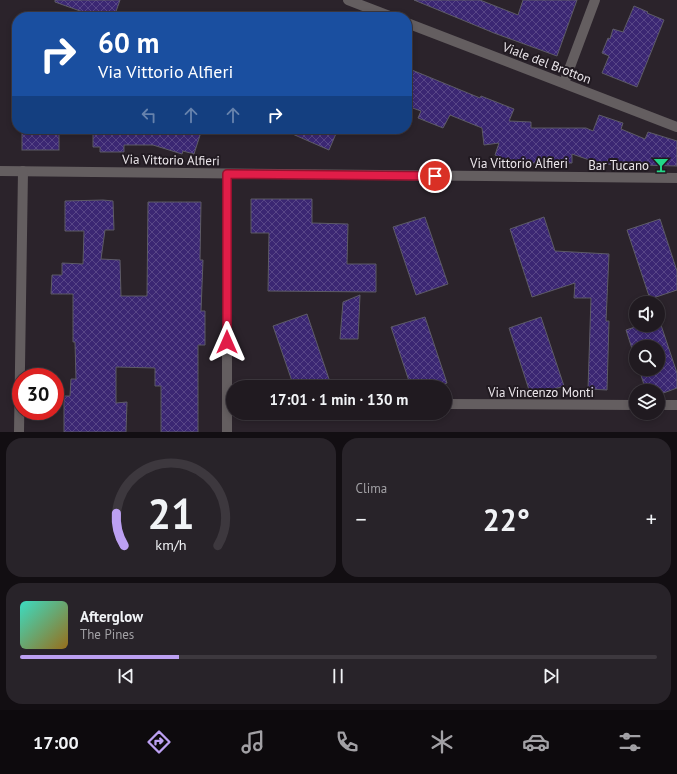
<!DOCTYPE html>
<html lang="it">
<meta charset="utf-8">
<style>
:root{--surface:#201a20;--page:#282329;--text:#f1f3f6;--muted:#a2a1a5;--line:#3d383e;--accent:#bca0f2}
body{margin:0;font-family:"PT Sans",sans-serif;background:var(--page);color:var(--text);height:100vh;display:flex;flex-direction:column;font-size:15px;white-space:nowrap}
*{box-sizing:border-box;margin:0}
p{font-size:13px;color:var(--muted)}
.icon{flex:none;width:22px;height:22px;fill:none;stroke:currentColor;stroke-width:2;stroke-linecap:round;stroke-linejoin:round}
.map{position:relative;height:432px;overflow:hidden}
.drawer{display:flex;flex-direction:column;gap:6px;padding:6px;background:#120e12;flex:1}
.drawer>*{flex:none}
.banner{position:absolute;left:12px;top:12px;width:400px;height:122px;border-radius:16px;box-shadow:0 2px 6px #0003,0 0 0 1px var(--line);background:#1a4fa0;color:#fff;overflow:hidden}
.buttons{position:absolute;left:629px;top:296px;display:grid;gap:8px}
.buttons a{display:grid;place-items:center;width:36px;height:36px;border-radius:50%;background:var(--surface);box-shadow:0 2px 6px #0003,0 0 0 1px var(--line);font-size:20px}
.speed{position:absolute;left:12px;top:368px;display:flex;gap:8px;font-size:20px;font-weight:700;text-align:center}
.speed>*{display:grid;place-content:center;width:52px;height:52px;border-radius:50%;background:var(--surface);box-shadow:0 2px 6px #0003,0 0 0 1px var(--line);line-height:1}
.speed .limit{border:6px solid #d22;background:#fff;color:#111}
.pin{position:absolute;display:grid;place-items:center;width:34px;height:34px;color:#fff;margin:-17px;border:2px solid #fff;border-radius:50%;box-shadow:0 1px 4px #0007}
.me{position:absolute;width:44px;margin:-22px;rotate:0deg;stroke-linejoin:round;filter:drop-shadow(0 0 3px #0008)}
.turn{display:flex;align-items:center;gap:14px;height:84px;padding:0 20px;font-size:18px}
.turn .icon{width:52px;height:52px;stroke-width:2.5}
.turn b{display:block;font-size:28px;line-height:34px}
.lanes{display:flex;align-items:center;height:38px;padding:0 20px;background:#0003;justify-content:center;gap:20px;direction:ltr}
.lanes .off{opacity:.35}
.big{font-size:30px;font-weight:600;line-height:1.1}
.drawer .card{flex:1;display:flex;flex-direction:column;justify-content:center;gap:6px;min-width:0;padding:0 14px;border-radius:16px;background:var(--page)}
.drawer .dial{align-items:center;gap:0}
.dial svg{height:104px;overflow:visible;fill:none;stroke:var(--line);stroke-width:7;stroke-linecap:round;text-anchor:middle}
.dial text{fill:var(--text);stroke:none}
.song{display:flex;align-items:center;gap:12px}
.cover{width:48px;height:48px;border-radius:6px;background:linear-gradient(135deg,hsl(170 70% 55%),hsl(40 70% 35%))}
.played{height:4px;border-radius:2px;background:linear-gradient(90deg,var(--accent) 25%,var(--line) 25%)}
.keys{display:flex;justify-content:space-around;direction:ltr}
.heat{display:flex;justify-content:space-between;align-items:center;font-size:22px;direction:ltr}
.drawer .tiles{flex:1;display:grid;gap:6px;grid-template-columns:1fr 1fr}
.card:last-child{grid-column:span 2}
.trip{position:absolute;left:226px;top:380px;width:226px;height:40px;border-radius:20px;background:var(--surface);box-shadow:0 2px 6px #0003,0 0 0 1px var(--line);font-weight:600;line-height:40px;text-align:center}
.dock{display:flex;height:64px;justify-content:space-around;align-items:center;background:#0d0a0d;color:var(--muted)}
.dock .icon{width:28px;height:28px}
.dock .on{color:var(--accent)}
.dock b{font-size:18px;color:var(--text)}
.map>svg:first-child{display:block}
.building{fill:url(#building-cross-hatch);stroke:#5d5b66}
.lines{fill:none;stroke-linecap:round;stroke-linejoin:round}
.minor{stroke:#645e60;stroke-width:10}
.route-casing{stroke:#92132f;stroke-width:10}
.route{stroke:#e11d48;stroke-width:7}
.labels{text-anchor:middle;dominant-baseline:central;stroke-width:4;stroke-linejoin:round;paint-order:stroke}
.street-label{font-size:13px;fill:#ebe6eb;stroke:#211a21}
.poi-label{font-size:13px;fill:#ebe6eb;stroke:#211a21;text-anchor:end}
</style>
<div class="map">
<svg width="677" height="432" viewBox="0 0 677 432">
<defs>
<pattern id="building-cross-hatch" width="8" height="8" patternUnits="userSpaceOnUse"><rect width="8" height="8" fill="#3b2773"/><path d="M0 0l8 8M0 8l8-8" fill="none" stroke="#584687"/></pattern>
</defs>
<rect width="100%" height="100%" fill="#2b232b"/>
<!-- building -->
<g class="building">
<polygon points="55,0 120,0 114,17 97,17 55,2"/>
<polygon points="414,0 480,0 518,15 523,0 577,0 557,56 494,33"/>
<polygon points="634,6 648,12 647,13 664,20 637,87 602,73 609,56 602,53 608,38 610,39 613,29 623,32"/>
<polygon points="407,68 480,98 481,96 514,109 509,121 531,122 531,128 586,128 593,131 599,115 623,123 621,129 645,139 648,132 677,141 677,166 601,164 572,154 572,163 510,163 510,161 507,161 495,155 499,143 484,145 482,128 450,115 443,128 418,118 421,111 407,106"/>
<rect x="22" y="129" width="37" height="21"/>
<polygon points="93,129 202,129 194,154 183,151 182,154 153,145 124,145 124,152 100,152 100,147 93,147"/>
<polygon points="281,129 338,129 329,150"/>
<polygon points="251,199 312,199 312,223 348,224 347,264 376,264 376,292 268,291 269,233 251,233"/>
<polygon points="103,200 113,201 114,230 105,230 101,259 120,260 121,296 147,296 148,202 201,202 200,260 203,260 201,311 205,311 205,345 198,345 198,432 161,432 161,386 155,386 155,368 116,367 116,403 127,402 126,432 64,432 64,396 70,396 71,379 76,379 75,342 73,342 73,294 51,294 52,275 62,275 62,263 83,264 84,231 65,231 65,201"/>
<polygon points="425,217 448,284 416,295 393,227"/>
<polygon points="544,217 555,251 609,254 606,321 609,321 607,390 588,389 591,298 574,298 575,283 532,297 510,229"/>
<polygon points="660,219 677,271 677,290 650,299 627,230"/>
<polygon points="360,295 358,339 340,339 343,302"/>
<polygon points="307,314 330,382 315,387 294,387 273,326"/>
<polygon points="425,317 447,383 436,387 411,387 391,327"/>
<polygon points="541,317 564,386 531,396 509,328"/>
<polygon points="641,325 661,325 677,373 677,388 658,395 658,391 646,391 639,369 658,369 658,347 636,347 636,361 626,330"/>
</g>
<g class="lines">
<!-- minor -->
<g class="minor">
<polyline points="348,0 392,17"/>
<polyline points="407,23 677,127"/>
<polyline points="564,83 595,0"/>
<polyline points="0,171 677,178"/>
<polyline points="445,404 636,405"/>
<polyline points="658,405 677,405"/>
<polyline points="19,432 23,171"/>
<polyline points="227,432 227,174"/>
</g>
</g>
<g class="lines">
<!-- route casing -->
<g class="route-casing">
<polyline id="route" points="227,342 227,174 435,176"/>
</g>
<!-- route -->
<use href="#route" class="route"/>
</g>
<!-- icons -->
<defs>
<g id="bar-bare" transform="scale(1.2)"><path d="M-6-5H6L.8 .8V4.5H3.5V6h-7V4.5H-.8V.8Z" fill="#22d887" stroke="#211a21" stroke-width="2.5" paint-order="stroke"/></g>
</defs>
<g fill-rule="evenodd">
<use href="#bar-bare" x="661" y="165"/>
</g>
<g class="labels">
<!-- street labels -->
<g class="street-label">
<text transform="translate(547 63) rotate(21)">Viale del Brotton</text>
<text transform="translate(171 160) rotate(1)">Via Vittorio Alfieri</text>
<text x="519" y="163">Via Vittorio Alfieri</text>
<text x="541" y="392">Via Vincenzo Monti</text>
</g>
<!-- poi labels -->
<g class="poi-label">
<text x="649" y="165">Bar Tucano</text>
</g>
</g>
</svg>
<div class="buttons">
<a><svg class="icon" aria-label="sound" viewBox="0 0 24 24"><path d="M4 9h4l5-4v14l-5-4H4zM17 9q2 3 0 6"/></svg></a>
<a><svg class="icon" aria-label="search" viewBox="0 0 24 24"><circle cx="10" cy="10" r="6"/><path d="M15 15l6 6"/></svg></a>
<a><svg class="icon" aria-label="layers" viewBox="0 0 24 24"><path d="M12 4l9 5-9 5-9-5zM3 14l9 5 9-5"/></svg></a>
</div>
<div class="speed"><div class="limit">30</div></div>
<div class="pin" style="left:435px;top:176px;background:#d93025"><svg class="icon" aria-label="arrive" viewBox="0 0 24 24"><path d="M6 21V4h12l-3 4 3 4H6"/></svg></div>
<svg class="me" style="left:227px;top:342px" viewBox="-20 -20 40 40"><path d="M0-17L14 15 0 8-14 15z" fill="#e11d48" stroke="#fff" stroke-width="4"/></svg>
<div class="trip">17:01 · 1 min · 130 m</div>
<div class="banner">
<div class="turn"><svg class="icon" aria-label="right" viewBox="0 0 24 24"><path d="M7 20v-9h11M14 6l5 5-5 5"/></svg><div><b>60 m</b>Via Vittorio Alfieri</div></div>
<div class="lanes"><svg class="icon off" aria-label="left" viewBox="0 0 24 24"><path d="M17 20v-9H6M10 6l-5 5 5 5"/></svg><svg class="icon off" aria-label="ahead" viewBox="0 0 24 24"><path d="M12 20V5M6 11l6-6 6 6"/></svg><svg class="icon off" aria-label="ahead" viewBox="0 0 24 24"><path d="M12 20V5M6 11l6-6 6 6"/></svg><svg class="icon" aria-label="right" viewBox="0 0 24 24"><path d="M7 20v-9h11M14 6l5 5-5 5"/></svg></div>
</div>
</div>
<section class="drawer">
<div class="tiles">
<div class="card dial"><svg viewBox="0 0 100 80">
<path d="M14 69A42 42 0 1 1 86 69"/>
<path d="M14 69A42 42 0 0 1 8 44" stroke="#bca0f2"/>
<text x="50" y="56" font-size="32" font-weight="700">21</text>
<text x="50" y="72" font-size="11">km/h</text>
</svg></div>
<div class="card"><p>Clima</p>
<div class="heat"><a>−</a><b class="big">22°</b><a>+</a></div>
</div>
<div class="card">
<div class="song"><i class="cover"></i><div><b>Afterglow</b><p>The Pines</p></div></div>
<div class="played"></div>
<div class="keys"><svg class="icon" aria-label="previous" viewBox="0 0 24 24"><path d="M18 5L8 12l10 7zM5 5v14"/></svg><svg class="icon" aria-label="pause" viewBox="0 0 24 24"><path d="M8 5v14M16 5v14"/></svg><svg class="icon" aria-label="next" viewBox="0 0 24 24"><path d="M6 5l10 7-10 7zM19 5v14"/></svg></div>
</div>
</div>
</section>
<nav class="dock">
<b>17:00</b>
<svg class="icon on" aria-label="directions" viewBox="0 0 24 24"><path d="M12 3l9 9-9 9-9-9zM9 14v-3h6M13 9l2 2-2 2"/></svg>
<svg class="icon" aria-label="music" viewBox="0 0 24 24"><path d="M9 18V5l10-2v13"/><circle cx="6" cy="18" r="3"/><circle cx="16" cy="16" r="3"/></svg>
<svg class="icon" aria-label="phone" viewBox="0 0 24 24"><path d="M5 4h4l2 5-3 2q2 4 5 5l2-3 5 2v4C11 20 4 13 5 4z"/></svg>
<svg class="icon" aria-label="climate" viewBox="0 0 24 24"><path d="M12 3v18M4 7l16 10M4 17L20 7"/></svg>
<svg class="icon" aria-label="car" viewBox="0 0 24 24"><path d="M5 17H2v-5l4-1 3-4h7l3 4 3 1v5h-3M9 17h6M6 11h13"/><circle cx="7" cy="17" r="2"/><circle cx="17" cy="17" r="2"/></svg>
<svg class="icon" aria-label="filters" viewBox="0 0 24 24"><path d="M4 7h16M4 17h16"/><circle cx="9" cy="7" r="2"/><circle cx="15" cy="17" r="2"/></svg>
</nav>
